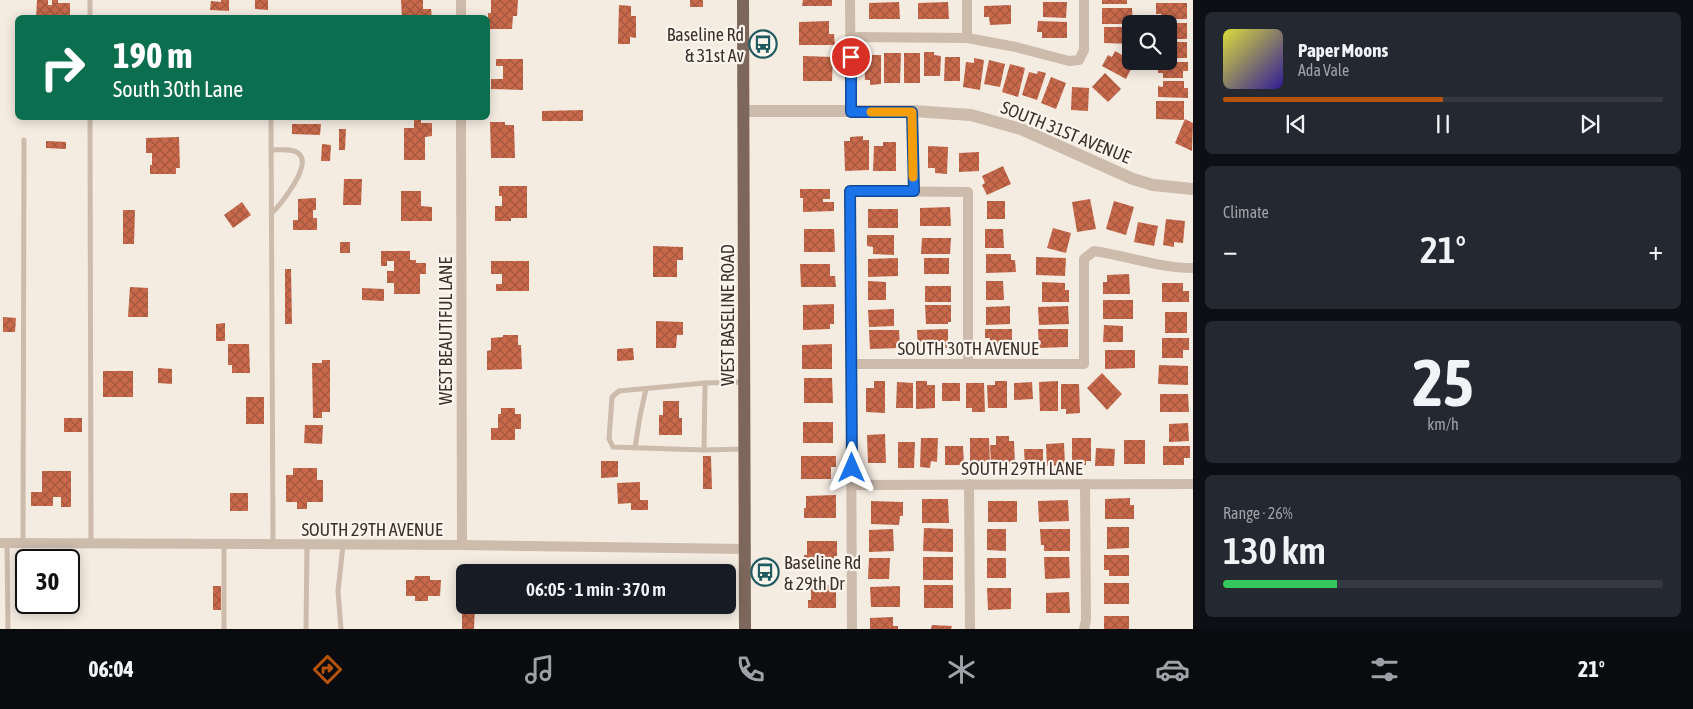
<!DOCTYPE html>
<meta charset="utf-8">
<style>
:root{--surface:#171b24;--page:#242831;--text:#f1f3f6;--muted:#9ea1a6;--line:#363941;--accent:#b45309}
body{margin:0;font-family:"Asap Condensed",sans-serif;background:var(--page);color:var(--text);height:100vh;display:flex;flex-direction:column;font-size:19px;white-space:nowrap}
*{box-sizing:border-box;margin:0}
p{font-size:16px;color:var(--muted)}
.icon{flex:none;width:28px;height:28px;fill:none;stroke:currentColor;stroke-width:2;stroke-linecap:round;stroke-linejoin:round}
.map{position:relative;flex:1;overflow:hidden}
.sheet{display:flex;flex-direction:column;gap:12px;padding:12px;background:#0d0f14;width:500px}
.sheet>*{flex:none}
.top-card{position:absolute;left:15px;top:15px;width:475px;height:105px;border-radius:8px;box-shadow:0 2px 12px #0003;background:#0b6e4f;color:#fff;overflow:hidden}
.controls{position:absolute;left:1122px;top:15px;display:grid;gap:10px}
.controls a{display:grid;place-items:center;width:55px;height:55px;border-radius:8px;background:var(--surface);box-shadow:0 2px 12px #0003;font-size:25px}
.speed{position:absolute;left:15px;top:549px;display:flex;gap:10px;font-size:25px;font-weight:700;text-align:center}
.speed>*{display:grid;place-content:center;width:65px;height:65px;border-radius:50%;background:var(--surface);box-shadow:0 2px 12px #0003;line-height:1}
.speed .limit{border:2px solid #111;border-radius:8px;background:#fff;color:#111}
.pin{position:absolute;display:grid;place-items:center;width:42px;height:42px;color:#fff;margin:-21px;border:2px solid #fff;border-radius:50%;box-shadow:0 1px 5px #0007}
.me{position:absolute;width:55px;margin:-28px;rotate:0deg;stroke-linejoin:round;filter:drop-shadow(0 0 4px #0008)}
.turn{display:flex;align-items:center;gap:18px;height:105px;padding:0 15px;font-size:22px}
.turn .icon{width:65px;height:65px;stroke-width:2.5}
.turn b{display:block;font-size:35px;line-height:42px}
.big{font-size:38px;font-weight:600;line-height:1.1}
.sheet .tile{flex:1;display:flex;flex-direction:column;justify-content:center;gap:8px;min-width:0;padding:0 18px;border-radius:8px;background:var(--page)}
.sheet .dial{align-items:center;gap:0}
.dial b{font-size:65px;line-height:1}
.song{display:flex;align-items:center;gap:15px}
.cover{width:60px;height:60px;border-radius:8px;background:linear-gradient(135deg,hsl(60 70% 55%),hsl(250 70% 35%))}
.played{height:5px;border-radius:2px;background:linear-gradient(90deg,var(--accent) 50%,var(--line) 50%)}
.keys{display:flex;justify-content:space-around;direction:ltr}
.heat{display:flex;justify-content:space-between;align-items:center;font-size:28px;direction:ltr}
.charge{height:8px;border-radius:4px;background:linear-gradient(90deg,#34c759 26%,var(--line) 0)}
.trip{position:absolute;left:456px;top:564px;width:280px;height:50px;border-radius:8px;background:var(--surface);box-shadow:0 2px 12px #0003;font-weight:600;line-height:50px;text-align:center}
.menu{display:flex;height:80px;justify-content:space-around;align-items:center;background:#090b0e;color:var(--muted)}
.menu .icon{width:35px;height:35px}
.menu .active{color:var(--accent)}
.menu b{font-size:22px;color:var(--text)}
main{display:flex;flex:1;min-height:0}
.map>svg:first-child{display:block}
.building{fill:url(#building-cross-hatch)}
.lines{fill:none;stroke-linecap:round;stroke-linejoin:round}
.service{stroke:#cdbbac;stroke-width:5}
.minor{stroke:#cdbbac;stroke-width:10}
.tertiary{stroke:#cdbbac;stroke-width:12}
.primary{stroke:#7d675c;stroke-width:12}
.route-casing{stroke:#114b97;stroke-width:12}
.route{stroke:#1a73e8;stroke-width:9}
.slow{stroke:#f59e0b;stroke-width:9}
.labels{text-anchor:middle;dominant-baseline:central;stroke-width:4.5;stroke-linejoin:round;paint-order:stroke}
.poi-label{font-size:18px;fill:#3b302b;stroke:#fbf5ee;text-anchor:end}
.street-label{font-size:18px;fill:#3b302b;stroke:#fbf5ee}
</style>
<main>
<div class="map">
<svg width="1193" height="629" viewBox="0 0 1193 629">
<defs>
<pattern id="building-cross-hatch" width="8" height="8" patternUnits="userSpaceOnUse" patternTransform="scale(1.25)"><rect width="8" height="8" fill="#c8694b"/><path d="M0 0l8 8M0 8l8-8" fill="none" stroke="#a4573f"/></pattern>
</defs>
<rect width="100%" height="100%" fill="#f4ebe1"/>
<!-- building -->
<g class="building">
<polygon points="37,0 48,0 48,5 52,5 52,0 58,0 58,3 70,3 70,18 36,18"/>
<polygon points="221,0 229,0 229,11 210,10 211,1 221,2"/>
<polygon points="255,0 268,0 268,10 255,9"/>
<polygon points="401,0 423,0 423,9 431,9 432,18 402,18"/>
<polygon points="491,0 518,0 517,16 513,16 512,29 488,29 488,13 491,13"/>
<rect x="690" y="0" width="13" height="7"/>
<polygon points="803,0 832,0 832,6 802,6"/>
<rect x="1102" y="0" width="25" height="4"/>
<polygon points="899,2 900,19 869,19 869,3"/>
<polygon points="948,2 949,19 918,19 918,3"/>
<polygon points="1043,2 1067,2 1066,18 1043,17"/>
<polygon points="1156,3 1187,3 1187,19 1161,19 1161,14 1156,14"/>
<polygon points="619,5 631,6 631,16 636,16 636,38 630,37 630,44 618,44"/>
<polygon points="1011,5 1011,24 990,25 989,17 984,17 984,6"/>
<polygon points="1102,8 1132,8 1133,24 1102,24"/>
<polygon points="829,21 829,34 834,34 835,45 799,45 799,22"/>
<polygon points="1038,21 1067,22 1067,38 1042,38 1042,32 1037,32"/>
<rect x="1169" y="23" width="18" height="16"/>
<polygon points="1104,27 1131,27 1131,44 1104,43"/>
<rect x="1169" y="42" width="18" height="16"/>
<polygon points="1115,51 1131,60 1131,61 1135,61 1126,79 1102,66 1108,55 1112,57"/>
<polygon points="924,52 934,52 934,55 941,56 940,76 924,76"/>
<polygon points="884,53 901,53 900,83 884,83"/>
<rect x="904" y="53" width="16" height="30"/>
<polygon points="864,55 881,55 881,84 870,85 870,80 865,80"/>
<polygon points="803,56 833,57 832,81 803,81"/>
<polygon points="945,57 960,57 960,81 944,81"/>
<polygon points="974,58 984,60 980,90 963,87 966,62 974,63"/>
<polygon points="496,59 523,59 523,90 491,89 491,79 503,79 503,66 496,66"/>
<polygon points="989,60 1005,64 1000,87 984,84"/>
<polygon points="1158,62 1188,62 1188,71 1183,71 1183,78 1163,78 1163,73 1158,73"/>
<polygon points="1010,64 1025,68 1018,97 1002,92"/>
<polygon points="1038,71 1046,73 1037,100 1022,95 1029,72 1037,74"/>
<polygon points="1105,73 1121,89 1108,102 1092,87"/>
<polygon points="1051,77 1066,83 1056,109 1041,103"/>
<polygon points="1163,81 1184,81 1184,88 1188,88 1188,98 1158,97 1158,86 1163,87"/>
<polygon points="1072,87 1089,88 1088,111 1071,110"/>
<polygon points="1156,101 1184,101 1184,120 1156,119"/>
<polygon points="583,110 583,121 542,121 542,111"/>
<polygon points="1185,119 1193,123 1192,151 1175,143"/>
<polygon points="414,120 421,120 421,123 432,123 432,136 425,137 425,160 404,160 404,128 414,128"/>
<polygon points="490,122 505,122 505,125 514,125 515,158 491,158"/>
<polygon points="292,124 321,124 320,135 292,134"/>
<polygon points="339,129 346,129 345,150 339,150"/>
<polygon points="863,136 863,140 869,140 869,170 845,171 844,141 850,141 850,137"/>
<polygon points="179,137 180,168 176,168 176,174 150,174 150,165 152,165 152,153 146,153 146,138"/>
<polygon points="46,141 66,142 66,149 46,148"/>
<polygon points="883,142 896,142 896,171 873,171 874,146 883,146"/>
<polygon points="322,144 331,145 330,161 321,161"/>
<polygon points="928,146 948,147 947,174 935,173 935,168 928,168"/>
<polygon points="979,152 979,171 959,172 959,153"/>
<polygon points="1003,166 1011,184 987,195 982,185 985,183 982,176"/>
<polygon points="344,179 362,179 361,205 343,205"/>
<polygon points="499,186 527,186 527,218 511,218 511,221 495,221 495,206 502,206 502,196 499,196"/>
<polygon points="800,189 830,189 830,199 823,199 823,202 834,202 834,211 803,212 803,198 800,198"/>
<polygon points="401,191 421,191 421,206 432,207 432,221 401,221"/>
<polygon points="316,198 316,210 313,210 313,218 317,218 317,230 293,230 293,220 298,220 298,199"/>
<polygon points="1090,199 1096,229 1077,232 1072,202"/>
<rect x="987" y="201" width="18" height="18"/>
<polygon points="1114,201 1134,207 1126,235 1106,229"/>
<polygon points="242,202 251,215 233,228 224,215"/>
<polygon points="950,207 951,226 920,226 920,208"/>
<rect x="868" y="209" width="30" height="19"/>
<polygon points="123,210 135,210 134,244 123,244"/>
<polygon points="1166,219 1185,221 1183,243 1174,242 1174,247 1163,245"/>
<polygon points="1138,222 1158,226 1154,246 1134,242"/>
<polygon points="1053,228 1071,233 1066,253 1047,248"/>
<polygon points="804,229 834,229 835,252 804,252"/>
<polygon points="985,229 1003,229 1004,248 985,248"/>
<polygon points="867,235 894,235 894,255 873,254 873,247 867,246"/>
<polygon points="922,238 951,238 950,254 921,254"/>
<rect x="340" y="242" width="10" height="11"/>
<polygon points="653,246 683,247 683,260 677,260 677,277 653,277"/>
<polygon points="381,251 410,251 410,260 416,260 416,263 426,263 426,274 420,274 420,294 394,294 394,283 387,283 387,271 394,271 394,261 387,261 387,266 381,266"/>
<polygon points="986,254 1011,254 1011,260 1015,260 1016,272 986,273"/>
<polygon points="1036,257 1066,258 1065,276 1036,275"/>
<polygon points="898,258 898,276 868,277 868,259"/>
<rect x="924" y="258" width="25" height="16"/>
<polygon points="491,261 529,261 529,291 496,291 496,284 502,284 502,274 491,274"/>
<polygon points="800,264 830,264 830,276 835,276 836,287 801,287"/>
<polygon points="285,269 291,269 292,324 285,324"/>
<polygon points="1129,274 1130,294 1103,294 1103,282 1107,282 1107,275"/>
<polygon points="868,281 886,282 886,300 868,300"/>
<polygon points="986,281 1003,281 1004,300 986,300"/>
<polygon points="1042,282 1065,283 1065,290 1069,290 1069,302 1042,302"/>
<polygon points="1162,283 1183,283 1183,291 1189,291 1189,302 1162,302"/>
<rect x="925" y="286" width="26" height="16"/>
<polygon points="130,287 148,288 148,317 128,317"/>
<polygon points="362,288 384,289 384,301 362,300"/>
<rect x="1103" y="300" width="30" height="19"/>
<polygon points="834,304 834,324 830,324 830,329 803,330 803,305"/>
<polygon points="925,305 951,305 951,322 948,322 948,324 926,324"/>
<polygon points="1010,306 1010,324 986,325 986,307"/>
<polygon points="1068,306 1069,324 1039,325 1038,307"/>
<polygon points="894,309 894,326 869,327 868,310"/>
<rect x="1165" y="312" width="22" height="21"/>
<polygon points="3,317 16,318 15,332 3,332"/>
<polygon points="656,321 683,322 683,335 677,335 676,348 656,348"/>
<polygon points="225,323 225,341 216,341 216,324"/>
<polygon points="1104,325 1123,326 1123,342 1103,342"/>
<polygon points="948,329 948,348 918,348 917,330"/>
<polygon points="985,329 1012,329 1012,348 990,348 990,338 985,338"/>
<polygon points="1038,329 1068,329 1068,347 1039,348"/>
<polygon points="869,330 899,330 900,348 870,349"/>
<polygon points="503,335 518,335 518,345 521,345 522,369 487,370 487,351 491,350 491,338 503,337"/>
<polygon points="1162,338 1189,338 1189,350 1183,350 1183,358 1162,358"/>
<polygon points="228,344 249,344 250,373 232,373 232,365 228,365"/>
<polygon points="832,344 832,369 802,369 802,345"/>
<polygon points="633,348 634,360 617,361 617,349"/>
<polygon points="1105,350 1135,350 1135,368 1105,369"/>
<polygon points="322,360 330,360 330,412 322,412 322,418 313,418 312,363 322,363"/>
<polygon points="1159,365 1188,366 1188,385 1158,384"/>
<polygon points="158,368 172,369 172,384 158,383"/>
<rect x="103" y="371" width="30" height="26"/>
<polygon points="1102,373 1122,394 1107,410 1087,388"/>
<polygon points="804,378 832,378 833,403 804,403"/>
<polygon points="874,381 885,381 885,413 866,412 866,388 874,388"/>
<polygon points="916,381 927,381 927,385 935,385 935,408 916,409"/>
<polygon points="995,381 1007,381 1007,408 988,408 987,385 995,385"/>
<polygon points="1058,381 1058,411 1040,411 1039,382"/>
<polygon points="897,382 913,383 913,408 896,408"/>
<polygon points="1032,382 1033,399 1014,400 1014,383"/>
<rect x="942" y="383" width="18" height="18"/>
<polygon points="966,383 984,383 985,412 972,412 972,408 966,408"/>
<polygon points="1061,384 1079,384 1080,413 1066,414 1066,409 1061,409"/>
<polygon points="1160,394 1188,394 1189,412 1160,412"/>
<rect x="246" y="397" width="18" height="27"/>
<polygon points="663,401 679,401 679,418 682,418 682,435 659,435 659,415 663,415"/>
<polygon points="501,408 515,408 515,414 521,414 521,429 515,429 515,440 491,440 491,428 498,428 498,414 501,414"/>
<rect x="64" y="418" width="18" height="14"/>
<rect x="803" y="422" width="30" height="21"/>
<polygon points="1188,423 1189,441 1169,442 1169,424"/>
<polygon points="305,425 323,425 322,444 304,443"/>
<polygon points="885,434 886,463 868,463 867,435"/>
<polygon points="996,436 1009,436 1009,441 1014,441 1015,464 991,465 990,445 996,445"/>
<polygon points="921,438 938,438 937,462 931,461 930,468 920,467"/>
<polygon points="970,438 989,438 990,464 977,465 977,462 970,462"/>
<polygon points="1072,438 1091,438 1091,461 1086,461 1086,465 1072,465"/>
<rect x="1124" y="440" width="21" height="24"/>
<polygon points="898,442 915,442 914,468 898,468"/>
<polygon points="1064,443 1065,465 1047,466 1046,444"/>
<polygon points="945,446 963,446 964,465 945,465"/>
<polygon points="1163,446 1190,446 1190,458 1184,458 1184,465 1163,465"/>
<polygon points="1096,448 1115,449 1114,466 1095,466"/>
<polygon points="1024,449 1043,449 1043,467 1025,467"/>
<polygon points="703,456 711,456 712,489 703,489"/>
<polygon points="801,456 836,456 836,467 831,467 831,479 801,479"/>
<polygon points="601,461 618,461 618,477 601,478"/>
<polygon points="293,468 317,468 317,480 323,480 323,502 307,502 307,509 297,509 297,502 286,502 286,475 293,475"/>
<polygon points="42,471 71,471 71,507 61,507 61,497 53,497 53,506 31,506 31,492 42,492"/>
<polygon points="640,482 640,500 648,500 648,510 631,510 631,503 618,504 617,483"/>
<rect x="230" y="493" width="18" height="18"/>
<polygon points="836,495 836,518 804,518 804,508 806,508 806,496"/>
<polygon points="1130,498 1130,505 1134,505 1134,519 1105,519 1105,499"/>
<polygon points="922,499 948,499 949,523 922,523"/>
<polygon points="1068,500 1069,521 1039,522 1038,501"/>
<polygon points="871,501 903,502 903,516 900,516 899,525 871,524"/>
<rect x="988" y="501" width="29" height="21"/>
<polygon points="1107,527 1129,527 1129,548 1107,549"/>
<polygon points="924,528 953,529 953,552 923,551"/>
<polygon points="893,529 894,551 869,552 869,530"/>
<polygon points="987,529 1006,529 1006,551 987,550"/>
<polygon points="1040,529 1070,529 1070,551 1044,551 1044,545 1041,545"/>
<polygon points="807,541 837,541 837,556 834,556 834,564 803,564 804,555 807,555"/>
<polygon points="1104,555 1129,555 1129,576 1109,576 1109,570 1104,570"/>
<rect x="923" y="557" width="30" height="23"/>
<polygon points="1044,557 1069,557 1070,578 1045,579"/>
<polygon points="869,558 890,558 889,579 868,579"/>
<rect x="987" y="558" width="19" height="20"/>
<polygon points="415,576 430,576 430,580 441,580 440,596 428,596 428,601 415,601 415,596 406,596 406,580 414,580"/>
<rect x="1104" y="583" width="25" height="21"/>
<polygon points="811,585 836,585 836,608 808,608 808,600 811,600"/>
<rect x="924" y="585" width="29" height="23"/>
<rect x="213" y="586" width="8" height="24"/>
<polygon points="900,586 900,607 871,607 870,587"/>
<polygon points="987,588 1011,588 1011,609 988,610"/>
<polygon points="1069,592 1070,613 1046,613 1046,593"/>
<polygon points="462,599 465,599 465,605 475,605 474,629 462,629"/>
<rect x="1104" y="616" width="25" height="13"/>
<polygon points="893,617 893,626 898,626 898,629 870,629 870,618"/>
<polygon points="932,625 952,626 951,629 931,629"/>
</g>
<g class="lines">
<!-- service -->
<g class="service">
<polyline points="90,0 90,18"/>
<polyline points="90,118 91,543"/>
<polyline points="271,118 273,544"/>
<path d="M271 150C279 150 291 148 298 153 314 164 280 205 271 214"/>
<polyline points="744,382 705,383 619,391 612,397 609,439 613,447 704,450 744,449"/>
<polyline points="635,448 640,416 646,389"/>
<polyline points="704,450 705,383"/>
<polyline points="7,543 8,629"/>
<polyline points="23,543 24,140"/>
<polyline points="224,544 224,629"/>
<polyline points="306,629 307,545"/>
<polyline points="341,629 338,591 343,545"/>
</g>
<!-- minor -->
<g class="minor">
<polyline points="461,0 461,18"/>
<polyline points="850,0 851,111"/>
<polyline points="967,0 967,38"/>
<polyline points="851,37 967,38 1016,47 1069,61 1079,60 1084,50 1084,0"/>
<polyline points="913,111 914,191"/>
<polyline points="461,118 462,545"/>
<path d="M851 364H1084V259L1094 251C1128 256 1159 268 1193 268"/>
<polyline points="969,484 970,629"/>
<polyline points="852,485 1193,484"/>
<polyline points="0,543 462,545 744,549"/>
<polyline points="852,629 850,191 968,192 968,364"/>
<polyline points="1084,629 1086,620 1085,484"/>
</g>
<!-- tertiary -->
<polyline class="tertiary" points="744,111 913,111 971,115 1021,129 1133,179 1153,185 1193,189"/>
<!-- primary -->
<polyline class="primary" points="743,0 745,629"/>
</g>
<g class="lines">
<!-- route casing -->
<g class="route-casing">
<polyline id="route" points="851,57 851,112 912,112 914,191 850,191 852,468"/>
</g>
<!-- route -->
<use href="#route" class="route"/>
<!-- slow -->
<polyline class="slow" points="871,112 912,112 913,177"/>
</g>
<!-- icons -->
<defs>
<g id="bus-ring" transform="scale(1.4375)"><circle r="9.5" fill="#fbf5ee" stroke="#1f5a5e" stroke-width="1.5"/><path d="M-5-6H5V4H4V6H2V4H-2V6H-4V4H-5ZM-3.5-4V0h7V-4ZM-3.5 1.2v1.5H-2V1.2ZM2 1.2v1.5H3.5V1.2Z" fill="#1f5a5e"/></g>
</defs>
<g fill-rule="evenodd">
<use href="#bus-ring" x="763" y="44"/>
<use href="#bus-ring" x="765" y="572"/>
</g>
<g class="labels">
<!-- poi labels -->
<g class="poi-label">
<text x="744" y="34">Baseline Rd<tspan x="744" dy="21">&amp; 31st Av</tspan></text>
<text x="784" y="562" text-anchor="start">Baseline Rd<tspan x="784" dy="21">&amp; 29th Dr</tspan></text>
</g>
<!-- street labels -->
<g class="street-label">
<text transform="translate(1066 132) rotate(22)">SOUTH 31ST AVENUE</text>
<text transform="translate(727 315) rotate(-90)">WEST BASELINE ROAD</text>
<text transform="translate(445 331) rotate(-90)">WEST BEAUTIFUL LANE</text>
<text x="968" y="348">SOUTH 30TH AVENUE</text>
<text x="1022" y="468">SOUTH 29TH LANE</text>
<text x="372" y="529">SOUTH 29TH AVENUE</text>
</g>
</g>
</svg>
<div class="controls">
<a><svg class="icon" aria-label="search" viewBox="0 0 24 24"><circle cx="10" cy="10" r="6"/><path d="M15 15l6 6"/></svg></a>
</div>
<div class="speed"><div class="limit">30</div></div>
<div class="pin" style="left:851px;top:57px;background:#d93025"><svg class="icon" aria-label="arrive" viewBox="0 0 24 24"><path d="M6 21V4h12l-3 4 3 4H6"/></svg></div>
<svg class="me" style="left:852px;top:468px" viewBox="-20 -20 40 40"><path d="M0-17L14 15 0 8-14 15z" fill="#1a73e8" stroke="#fff" stroke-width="4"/></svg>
<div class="trip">06:05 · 1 min · 370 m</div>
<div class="top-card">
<div class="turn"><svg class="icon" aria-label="right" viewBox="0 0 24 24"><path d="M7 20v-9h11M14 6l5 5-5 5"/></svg><div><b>190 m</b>South 30th Lane</div></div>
</div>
</div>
<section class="sheet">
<div class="tile">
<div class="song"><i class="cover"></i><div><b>Paper Moons</b><p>Ada Vale</p></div></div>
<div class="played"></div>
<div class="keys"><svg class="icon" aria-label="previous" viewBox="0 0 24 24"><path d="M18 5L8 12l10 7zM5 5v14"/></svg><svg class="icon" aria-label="pause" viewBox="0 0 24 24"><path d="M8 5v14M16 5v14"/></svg><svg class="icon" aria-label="next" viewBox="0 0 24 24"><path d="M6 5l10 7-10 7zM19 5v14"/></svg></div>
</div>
<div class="tile"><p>Climate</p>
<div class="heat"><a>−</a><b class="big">21°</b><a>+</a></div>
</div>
<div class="tile dial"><b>25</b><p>km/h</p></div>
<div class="tile"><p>Range · 26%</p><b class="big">130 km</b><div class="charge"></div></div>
</section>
</main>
<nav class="menu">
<b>06:04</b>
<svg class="icon active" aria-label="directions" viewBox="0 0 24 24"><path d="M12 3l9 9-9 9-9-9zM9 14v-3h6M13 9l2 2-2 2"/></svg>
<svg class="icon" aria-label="music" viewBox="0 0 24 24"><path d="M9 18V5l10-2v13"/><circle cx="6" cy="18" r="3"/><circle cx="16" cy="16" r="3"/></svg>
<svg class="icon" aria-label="phone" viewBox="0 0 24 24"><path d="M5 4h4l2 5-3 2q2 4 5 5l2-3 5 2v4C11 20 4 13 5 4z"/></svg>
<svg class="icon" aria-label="climate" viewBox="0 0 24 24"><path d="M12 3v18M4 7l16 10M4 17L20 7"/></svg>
<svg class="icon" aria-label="car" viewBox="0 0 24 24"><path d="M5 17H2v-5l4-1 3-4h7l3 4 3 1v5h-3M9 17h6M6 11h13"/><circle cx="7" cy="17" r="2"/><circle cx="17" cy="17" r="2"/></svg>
<svg class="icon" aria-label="filters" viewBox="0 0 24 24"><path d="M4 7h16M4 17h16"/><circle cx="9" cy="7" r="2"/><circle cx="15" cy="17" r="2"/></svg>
<b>21°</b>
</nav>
